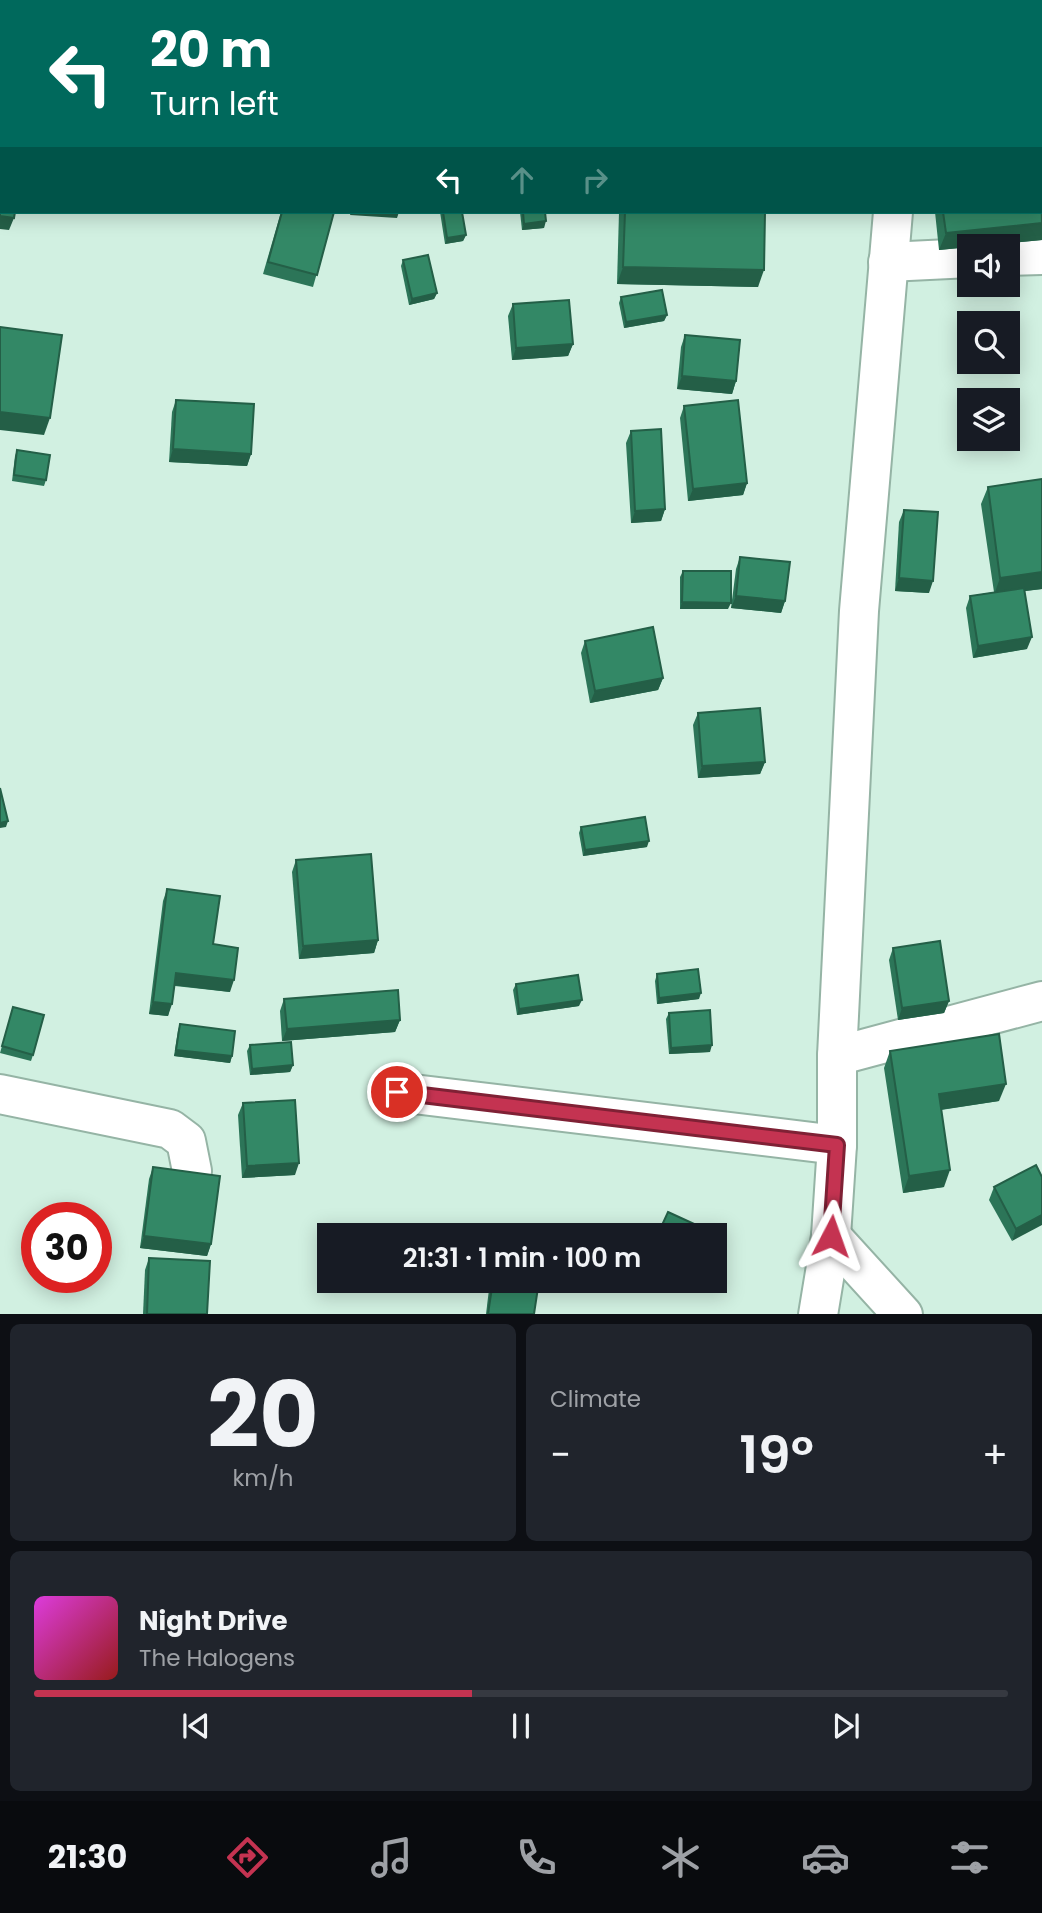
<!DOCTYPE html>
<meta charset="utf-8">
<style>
:root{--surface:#171b24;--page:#20242c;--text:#f1f3f6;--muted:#9ea1a6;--line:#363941;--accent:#c43351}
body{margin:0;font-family:Poppins,sans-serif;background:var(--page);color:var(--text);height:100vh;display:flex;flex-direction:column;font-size:26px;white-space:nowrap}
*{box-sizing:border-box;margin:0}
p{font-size:23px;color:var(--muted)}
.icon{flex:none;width:38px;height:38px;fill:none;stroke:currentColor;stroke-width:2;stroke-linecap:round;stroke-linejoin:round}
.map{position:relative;height:1314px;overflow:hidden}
.panel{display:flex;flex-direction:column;gap:10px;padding:10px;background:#0d0f14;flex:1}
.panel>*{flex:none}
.top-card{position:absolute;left:0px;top:0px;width:1043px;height:214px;box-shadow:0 4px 18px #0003;background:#00695c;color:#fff;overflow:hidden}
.tools{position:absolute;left:957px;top:234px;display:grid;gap:14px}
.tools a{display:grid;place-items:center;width:63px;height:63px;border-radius:0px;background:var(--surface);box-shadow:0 4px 18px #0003;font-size:35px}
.speed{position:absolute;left:21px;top:1202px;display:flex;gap:14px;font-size:35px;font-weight:700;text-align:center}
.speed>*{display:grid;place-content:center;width:91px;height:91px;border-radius:50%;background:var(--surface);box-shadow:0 4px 18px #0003;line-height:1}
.speed .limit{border:10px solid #d22;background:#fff;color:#111}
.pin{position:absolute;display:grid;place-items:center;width:60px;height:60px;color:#fff;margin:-30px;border:4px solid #fff;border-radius:50%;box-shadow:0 2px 7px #0007}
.me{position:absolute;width:77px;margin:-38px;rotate:4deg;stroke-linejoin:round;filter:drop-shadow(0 0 5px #0008)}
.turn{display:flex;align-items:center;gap:24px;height:147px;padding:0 35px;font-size:32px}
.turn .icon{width:91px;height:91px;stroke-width:2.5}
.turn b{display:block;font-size:49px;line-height:60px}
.lanes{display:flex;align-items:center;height:66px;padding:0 35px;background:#0003;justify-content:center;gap:35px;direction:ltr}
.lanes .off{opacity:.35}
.big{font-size:52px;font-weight:600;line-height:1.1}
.panel .widget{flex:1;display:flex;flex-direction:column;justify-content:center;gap:10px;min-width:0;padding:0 24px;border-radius:10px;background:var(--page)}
.panel .dial{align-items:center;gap:0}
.dial b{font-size:91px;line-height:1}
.song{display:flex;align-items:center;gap:21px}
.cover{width:84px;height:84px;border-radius:10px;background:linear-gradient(135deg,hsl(300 70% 55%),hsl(0 70% 35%))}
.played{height:7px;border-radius:4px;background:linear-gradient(90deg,var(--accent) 45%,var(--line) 45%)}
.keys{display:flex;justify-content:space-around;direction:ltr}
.heat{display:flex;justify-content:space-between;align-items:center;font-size:38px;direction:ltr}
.panel .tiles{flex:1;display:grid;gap:10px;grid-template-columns:1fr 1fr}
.widget:last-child{grid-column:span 2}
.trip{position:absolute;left:317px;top:1223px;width:410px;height:70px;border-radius:0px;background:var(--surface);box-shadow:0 4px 18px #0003;font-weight:600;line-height:70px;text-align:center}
.tabs{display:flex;height:112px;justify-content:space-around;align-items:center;background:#090b0e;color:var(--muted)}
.tabs .icon{width:49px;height:49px}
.tabs .on{color:var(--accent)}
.tabs b{font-size:32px;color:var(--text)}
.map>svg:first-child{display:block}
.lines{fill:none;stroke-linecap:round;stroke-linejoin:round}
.minor-casing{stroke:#95b4a5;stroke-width:42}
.minor{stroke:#fff;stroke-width:38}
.wall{fill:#2c7558}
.shaded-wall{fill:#245f47}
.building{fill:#386;stroke:#245f47;stroke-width:2}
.route-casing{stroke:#7f2135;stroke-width:18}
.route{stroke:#c43351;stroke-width:12}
</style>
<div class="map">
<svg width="1042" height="1315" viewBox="0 0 1042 1315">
<rect width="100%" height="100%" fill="#d1f0e1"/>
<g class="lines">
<!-- minor casing -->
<g class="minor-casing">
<g id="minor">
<polyline points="242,0 247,2"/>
<polyline points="928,2 928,0"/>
<polyline points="1008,256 1042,255"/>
<polyline points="888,262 970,258"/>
<polyline points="837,1056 1042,1001"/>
<polyline points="397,1092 837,1145"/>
<polyline points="0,1094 170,1129 186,1141 192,1171"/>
<polyline points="831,1236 903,1315"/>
<polyline points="818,1315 831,1236 837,1145 837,1056 859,611 893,212"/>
</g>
</g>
<!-- minor -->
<use href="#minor" class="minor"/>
</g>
<!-- wall -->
<g class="wall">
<polygon points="289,0 344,0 343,2 299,2"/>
<polygon points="1042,166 1042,240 939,250 935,212 1041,212"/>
<polygon points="281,212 334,212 313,287 263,274"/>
<polygon points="440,212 462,212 466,235 463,241 445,244"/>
<polygon points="520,212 545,212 544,228 522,230"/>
<polygon points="619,212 765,212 758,287 617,284"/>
<polygon points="403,260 437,293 434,299 409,305 401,266"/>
<polygon points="621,297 667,315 664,321 624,328 619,303"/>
<polygon points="513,304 573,344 568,356 512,360 508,316"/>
<polygon points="685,335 736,381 732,394 677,389 681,347"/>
<polygon points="176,400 251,454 247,466 169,462 172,412"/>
<polygon points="684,406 747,483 743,495 688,501 680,418"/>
<polygon points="631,431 665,509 661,521 631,523 626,443"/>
<polygon points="17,450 46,480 44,486 12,481 15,456"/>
<polygon points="1042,479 1042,589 1024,591 1027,649 973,658 966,608 970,596 994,592 981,504 988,487"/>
<polygon points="904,510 929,593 895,591 899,522"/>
<polygon points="740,557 785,601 781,613 731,608 736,569"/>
<polygon points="683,571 728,609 680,609 680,577"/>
<polygon points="585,641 663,678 658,690 590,703 581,653"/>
<polygon points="698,713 765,762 760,774 698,778 693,725"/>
<polygon points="581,827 647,847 583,856 579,833"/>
<polygon points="296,860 378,940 374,953 299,959 292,872"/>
<polygon points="167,889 213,944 230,992 175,986 168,1016 149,1014 163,901"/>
<polygon points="893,948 949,1001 944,1013 898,1020 889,960"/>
<polygon points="657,974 699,999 657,1004 655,981"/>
<polygon points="516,984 579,1006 517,1015 513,990"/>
<polygon points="284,999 400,1020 395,1032 282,1041 280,1011"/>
<polygon points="13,1007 33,1055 31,1061 0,1053"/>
<polygon points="669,1013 710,1052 669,1054 666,1019"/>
<polygon points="180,1024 232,1056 230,1063 174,1056 178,1030"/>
<polygon points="250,1045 293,1065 290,1072 250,1075 247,1051"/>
<polygon points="890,1051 999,1101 941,1110 944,1187 903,1193 884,1068"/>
<polygon points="243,1103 295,1175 242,1178 238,1115"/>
<polygon points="153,1167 211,1244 207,1256 140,1248 149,1179"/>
<polygon points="1042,1177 1012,1241 989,1200 994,1187"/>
<polygon points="149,1258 207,1314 143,1314 145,1270"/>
<polygon points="490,1281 539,1281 534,1314 486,1314"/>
</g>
<!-- shaded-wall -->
<g class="shaded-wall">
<polygon points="431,0 480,0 479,2 431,2"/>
<polygon points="493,0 517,0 516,2 492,2"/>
<polygon points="779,0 803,0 802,2 763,2"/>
<polygon points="351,212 399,212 397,218 350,215"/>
<polygon points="0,216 14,218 9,230 0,229"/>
<polygon points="546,221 544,228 522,230 524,224"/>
<polygon points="1042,223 1042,240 939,250 946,233"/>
<polygon points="466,235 463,241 445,244 447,238"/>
<polygon points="623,267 764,270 758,287 617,284"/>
<polygon points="437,293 434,299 409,305 412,299"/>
<polygon points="667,315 664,321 624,328 626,322"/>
<polygon points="573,344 568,356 512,360 516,348"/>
<polygon points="682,376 736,381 732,394 677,389"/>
<polygon points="0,412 50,418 44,435 0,430"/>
<polygon points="173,449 251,454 247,466 169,462"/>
<polygon points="747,483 743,495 688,501 693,489"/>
<polygon points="665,509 661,521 631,523 635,511"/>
<polygon points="1042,572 1042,589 994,595 1000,578"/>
<polygon points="899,578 933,581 929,593 895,591"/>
<polygon points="736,596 785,601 781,613 731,608"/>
<polygon points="682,602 731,603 728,609 680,609"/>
<polygon points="1032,637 1027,649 973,658 978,646"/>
<polygon points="663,678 658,690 590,703 595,691"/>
<polygon points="765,762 760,774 698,778 702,766"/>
<polygon points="8,821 6,827 0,828 0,823"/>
<polygon points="649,841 647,847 583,856 585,850"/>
<polygon points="378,940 374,953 299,959 303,946"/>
<polygon points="176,973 234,980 230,992 172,985"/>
<polygon points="701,993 699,999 657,1004 659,998"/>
<polygon points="582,1000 579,1006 517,1015 519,1009"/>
<polygon points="949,1001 944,1013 898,1020 902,1008"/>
<polygon points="153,1002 172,1004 168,1016 149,1014"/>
<polygon points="400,1020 395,1032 282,1041 287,1029"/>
<polygon points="712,1045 710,1052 669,1054 671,1048"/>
<polygon points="176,1050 232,1056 230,1063 174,1056"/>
<polygon points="293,1065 290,1072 250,1075 252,1069"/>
<polygon points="1006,1084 999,1101 932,1111 939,1094"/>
<polygon points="299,1163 295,1175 242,1178 247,1166"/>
<polygon points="950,1170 944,1187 903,1193 909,1176"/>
<polygon points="1042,1215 1042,1225 1012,1241 1016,1229"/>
<polygon points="144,1236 211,1244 207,1256 140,1248"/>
<polygon points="622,1285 647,1285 645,1291 620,1291"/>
</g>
<!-- building -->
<g class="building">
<polygon points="22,0 46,0 45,2 21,2"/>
<polygon points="518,0 553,0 552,2 517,2"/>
<polygon points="752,0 779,0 763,2 753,2"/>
<polygon points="1041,166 1042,223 946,233 943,212 1041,212"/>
<polygon points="0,172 2,172 2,212 15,212 14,218 0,216"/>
<polygon points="282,212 334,212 317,275 268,262"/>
<polygon points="443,212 462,212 466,235 447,238"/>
<polygon points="523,212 545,212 546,221 524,224"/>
<polygon points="625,212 765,212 764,270 623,267"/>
<polygon points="428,255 437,293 412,299 403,260"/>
<polygon points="662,290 667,315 626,322 621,297"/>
<polygon points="569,300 573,344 516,348 513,304"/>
<polygon points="0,327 62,335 50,418 0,412"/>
<polygon points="685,335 740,340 736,381 682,376"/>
<polygon points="176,400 254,404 251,454 173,449"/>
<polygon points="738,400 747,483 693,489 684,406"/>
<polygon points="661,429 665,509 635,511 631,431"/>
<polygon points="17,450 50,455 46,480 14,475"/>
<polygon points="1042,479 1042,572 1000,578 988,487"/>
<polygon points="904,510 938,512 933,581 899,578"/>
<polygon points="740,557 790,562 785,601 736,596"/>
<polygon points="683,571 731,571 731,603 682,602"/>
<polygon points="1024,588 1032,637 978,646 970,596"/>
<polygon points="653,627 663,678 595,691 585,641"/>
<polygon points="760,708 765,762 702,766 698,713"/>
<polygon points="0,788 8,821 0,823"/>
<polygon points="645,817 649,841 585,850 581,827"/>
<polygon points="371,854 378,940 303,946 296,860"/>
<polygon points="167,889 220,896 213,944 238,948 234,980 176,973 172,1004 153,1002"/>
<polygon points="940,941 949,1001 902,1008 893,948"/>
<polygon points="698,969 701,993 659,998 657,974"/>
<polygon points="578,975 582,1000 519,1009 516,984"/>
<polygon points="398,990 400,1020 287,1029 284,999"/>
<polygon points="13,1007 44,1015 33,1055 2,1046"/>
<polygon points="710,1010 712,1045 671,1048 669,1013"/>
<polygon points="180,1024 235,1031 232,1056 176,1050"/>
<polygon points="999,1034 1006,1084 939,1094 950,1170 909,1176 890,1051"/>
<polygon points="291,1042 293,1065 252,1069 250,1045"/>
<polygon points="295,1100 299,1163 247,1166 243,1103"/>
<polygon points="1036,1165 1042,1177 1042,1215 1016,1229 994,1187"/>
<polygon points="153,1167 220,1176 211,1244 144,1236"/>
<polygon points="668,1212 716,1234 714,1238 714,1236 657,1236"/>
<polygon points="149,1258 210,1261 207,1314 147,1314"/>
<polygon points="493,1281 539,1281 534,1314 488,1314"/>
<polygon points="622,1281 648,1281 647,1285 622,1285"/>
</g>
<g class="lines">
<!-- route casing -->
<g class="route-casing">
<polyline id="route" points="397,1092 837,1145 831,1236"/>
</g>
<!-- route -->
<use href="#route" class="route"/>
</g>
</svg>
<div class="tools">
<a><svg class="icon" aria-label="sound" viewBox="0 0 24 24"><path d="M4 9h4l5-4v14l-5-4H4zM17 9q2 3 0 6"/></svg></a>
<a><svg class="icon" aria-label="search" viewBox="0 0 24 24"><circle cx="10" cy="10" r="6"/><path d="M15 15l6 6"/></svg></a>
<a><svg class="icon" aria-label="layers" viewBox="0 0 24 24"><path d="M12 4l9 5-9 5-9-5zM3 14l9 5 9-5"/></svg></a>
</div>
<div class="speed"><div class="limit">30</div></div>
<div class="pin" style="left:397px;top:1092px;background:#d93025"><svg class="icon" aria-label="arrive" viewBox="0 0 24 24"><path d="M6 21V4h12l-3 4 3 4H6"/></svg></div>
<svg class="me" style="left:831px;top:1236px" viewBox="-20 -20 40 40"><path d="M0-17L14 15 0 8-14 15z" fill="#c43351" stroke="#fff" stroke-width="4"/></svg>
<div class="trip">21:31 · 1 min · 100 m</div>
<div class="top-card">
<div class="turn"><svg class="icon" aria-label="left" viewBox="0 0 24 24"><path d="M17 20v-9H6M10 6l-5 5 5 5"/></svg><div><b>20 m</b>Turn left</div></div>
<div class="lanes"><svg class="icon" aria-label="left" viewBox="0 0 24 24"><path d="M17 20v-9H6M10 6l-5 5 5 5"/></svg><svg class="icon off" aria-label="ahead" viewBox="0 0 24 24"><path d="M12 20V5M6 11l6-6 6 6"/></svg><svg class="icon off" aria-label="right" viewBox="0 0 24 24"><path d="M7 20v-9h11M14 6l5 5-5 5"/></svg></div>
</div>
</div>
<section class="panel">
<div class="tiles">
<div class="widget dial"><b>20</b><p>km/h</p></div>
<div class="widget"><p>Climate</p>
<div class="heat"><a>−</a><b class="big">19°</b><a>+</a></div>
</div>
<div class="widget">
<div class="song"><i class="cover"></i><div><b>Night Drive</b><p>The Halogens</p></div></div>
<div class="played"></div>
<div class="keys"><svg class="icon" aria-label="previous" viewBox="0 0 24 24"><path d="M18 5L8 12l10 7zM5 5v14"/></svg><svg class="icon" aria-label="pause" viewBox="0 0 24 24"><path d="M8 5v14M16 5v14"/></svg><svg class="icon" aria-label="next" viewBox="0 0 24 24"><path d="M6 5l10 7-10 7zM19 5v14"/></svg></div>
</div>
</div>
</section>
<nav class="tabs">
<b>21:30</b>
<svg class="icon on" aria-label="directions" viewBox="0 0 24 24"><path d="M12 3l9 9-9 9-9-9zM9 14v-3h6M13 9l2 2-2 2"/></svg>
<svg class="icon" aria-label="music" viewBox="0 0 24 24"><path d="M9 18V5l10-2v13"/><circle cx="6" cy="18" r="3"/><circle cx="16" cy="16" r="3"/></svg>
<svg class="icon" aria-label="phone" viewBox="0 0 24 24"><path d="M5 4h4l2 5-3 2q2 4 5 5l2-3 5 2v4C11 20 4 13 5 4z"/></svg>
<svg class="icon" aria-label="climate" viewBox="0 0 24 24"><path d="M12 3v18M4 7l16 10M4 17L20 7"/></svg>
<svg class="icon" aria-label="car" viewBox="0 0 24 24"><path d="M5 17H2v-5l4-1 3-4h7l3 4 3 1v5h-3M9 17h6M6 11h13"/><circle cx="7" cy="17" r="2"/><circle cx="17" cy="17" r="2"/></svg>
<svg class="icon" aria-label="filters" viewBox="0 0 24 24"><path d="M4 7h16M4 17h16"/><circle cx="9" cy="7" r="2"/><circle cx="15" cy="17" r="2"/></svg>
</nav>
